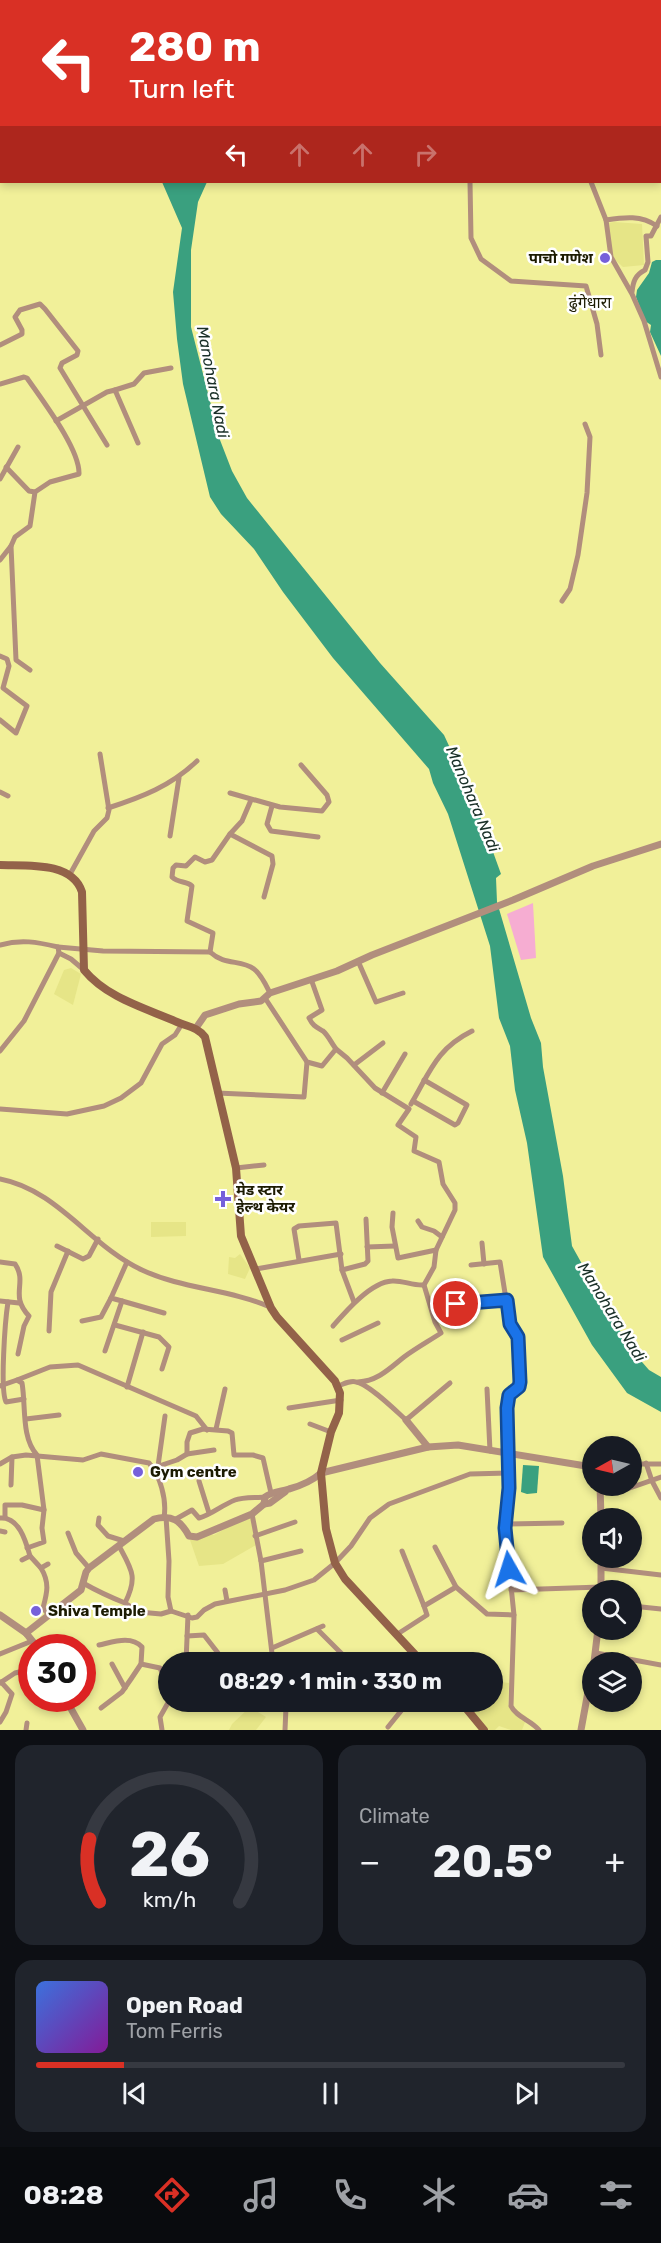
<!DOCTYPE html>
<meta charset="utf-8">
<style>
:root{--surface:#171b24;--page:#20242c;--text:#f1f3f6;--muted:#9ea1a6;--line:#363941;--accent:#d93025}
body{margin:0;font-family:Rubik,"Noto Sans Devanagari",sans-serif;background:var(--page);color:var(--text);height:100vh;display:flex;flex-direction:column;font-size:22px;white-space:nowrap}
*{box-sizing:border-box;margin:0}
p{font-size:20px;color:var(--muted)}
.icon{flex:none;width:33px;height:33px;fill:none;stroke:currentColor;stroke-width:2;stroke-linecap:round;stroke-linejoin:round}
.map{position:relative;height:1730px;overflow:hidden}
.drawer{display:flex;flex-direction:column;gap:15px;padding:15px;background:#0d0f14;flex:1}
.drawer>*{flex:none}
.top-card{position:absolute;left:0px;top:0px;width:662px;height:183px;box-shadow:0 3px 9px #0003;background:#d93025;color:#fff;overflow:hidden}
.needle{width:39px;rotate:262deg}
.controls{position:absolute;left:582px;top:1436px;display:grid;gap:12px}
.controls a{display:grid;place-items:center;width:60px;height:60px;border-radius:50%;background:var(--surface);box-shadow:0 3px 9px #0003;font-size:30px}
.speed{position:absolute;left:18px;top:1634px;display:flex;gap:12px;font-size:30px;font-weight:700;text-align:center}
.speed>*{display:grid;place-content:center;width:78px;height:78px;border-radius:50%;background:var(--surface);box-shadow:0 3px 9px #0003;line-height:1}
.speed .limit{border:9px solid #d22;background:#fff;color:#111}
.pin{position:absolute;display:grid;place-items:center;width:51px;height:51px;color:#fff;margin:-26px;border:3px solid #fff;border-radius:50%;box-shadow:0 2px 6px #0007}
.me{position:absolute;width:66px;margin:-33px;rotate:354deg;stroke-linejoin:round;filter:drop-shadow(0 0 4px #0008)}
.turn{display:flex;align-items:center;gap:21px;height:126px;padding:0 30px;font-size:27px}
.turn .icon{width:78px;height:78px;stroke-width:2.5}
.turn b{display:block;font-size:42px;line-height:51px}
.lanes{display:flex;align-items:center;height:57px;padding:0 30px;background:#0003;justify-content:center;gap:30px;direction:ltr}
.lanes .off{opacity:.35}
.big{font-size:45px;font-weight:700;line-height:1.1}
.drawer .widget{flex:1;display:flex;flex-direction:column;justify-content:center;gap:9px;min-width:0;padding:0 21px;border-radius:18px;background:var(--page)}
.drawer .dial{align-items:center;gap:0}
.dial svg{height:156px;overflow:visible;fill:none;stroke:var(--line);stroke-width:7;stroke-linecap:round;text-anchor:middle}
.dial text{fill:var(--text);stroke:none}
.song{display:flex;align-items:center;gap:18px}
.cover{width:72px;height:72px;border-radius:9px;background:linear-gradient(135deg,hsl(220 70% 55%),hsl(290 70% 35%))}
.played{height:6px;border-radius:3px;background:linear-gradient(90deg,var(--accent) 15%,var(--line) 15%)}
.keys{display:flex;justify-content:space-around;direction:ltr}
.heat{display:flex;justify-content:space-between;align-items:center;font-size:33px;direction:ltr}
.drawer .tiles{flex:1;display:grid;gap:15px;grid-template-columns:1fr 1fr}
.widget:last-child{grid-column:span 2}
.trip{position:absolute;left:158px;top:1652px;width:345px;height:60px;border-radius:30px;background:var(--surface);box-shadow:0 3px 9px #0003;font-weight:700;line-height:60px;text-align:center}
.menu{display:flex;height:96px;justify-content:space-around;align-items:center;background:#090b0e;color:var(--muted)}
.menu .icon{width:42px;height:42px}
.menu .on{color:var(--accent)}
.menu b{font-size:27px;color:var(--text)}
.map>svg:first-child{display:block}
.built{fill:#e6e587}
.green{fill:#f6add2}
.water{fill:#3aa07f}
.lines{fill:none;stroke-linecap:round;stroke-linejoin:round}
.minor{stroke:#b18e7d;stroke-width:5}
.tertiary{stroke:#b18e7d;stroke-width:7}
.secondary{stroke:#936249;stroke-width:8}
.route-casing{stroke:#114b97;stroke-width:15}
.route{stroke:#1a73e8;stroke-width:10}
.poi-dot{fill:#7660da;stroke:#fff;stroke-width:2}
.labels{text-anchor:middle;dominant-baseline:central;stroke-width:5;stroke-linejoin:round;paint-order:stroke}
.poi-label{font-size:15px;font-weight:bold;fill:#1c1b02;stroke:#fff;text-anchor:start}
.neighbourhood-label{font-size:16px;fill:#1c1b02;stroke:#fff}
.water-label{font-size:16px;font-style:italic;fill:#1a3028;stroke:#fff}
</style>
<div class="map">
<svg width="661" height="1730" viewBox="0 0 661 1730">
<rect width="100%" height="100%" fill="#f1f099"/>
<!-- built -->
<g class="built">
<polygon points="614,222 642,224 644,265 623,267 612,257 608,223"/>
<polygon points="71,968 81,974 73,1005 54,994 64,970"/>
<polygon points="151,1222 186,1222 186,1236 151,1237"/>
<polygon points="240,1254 250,1268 245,1279 228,1274 229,1257 235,1258"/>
<polygon points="251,1519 256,1545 223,1564 199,1566 190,1540 209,1534 214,1535 239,1521"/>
<polygon points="492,1681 509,1683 508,1705 527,1717 522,1730 511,1730 499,1726 495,1730 489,1730 470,1708 473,1701 492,1701"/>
<polygon points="250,1707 266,1717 256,1730 229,1730 232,1724"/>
</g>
<!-- green -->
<polygon class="green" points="533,903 536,958 521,960 507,914"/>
<!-- water -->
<g class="water">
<polygon points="0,0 165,0 168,1 2,2 1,5"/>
<polygon points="162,182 207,182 198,202 191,250 191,327 220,440 232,471 247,498 380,663 444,735 475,802 501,874 496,878 497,902 531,1018 541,1043 543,1067 563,1176 572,1246 616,1325 642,1362 649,1370 661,1377 661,1412 627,1393 592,1345 543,1257 527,1143 515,1090 510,1046 499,1018 490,946 448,814 433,783 429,769 333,658 283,592 254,549 221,514 210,497 183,384 177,339 173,292 182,228"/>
<polygon points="656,260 661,260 661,356 650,332 651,325 645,321 636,297 637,290 649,273 652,262"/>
<polygon points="523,1465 539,1466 537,1493 527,1494 521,1492"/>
</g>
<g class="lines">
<!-- minor -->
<g class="minor">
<polyline points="410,0 410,2"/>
<polyline points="245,2 246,0"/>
<polyline points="660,19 661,19"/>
<polyline points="660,42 661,42"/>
<polyline points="661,54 661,61"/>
<polyline points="660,142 661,142"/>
<polyline points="470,182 471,238 481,259 511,281 586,286 597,324 601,355"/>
<polyline points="591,182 606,220 611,257 632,294 644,321 661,377"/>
<path d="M606 220C625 217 641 215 657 226"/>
<path d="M632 292C633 282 635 275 645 270L648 262 646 236H651L661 217"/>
<polyline points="0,345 22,334 22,330 15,317 20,310 40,304 45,309 78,351 77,355 62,363 60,368 107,445"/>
<path d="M0 384 24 377 27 378C42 400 80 449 79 474L50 482 35 492 30 526 15 537 11 546"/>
<polyline points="115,390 134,384 144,373 171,368"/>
<polyline points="56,421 107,392 115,390 138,443"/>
<polyline points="6,467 29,491 35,492"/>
<polyline points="0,479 18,447"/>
<polyline points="0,560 11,546 16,660 30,670"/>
<polyline points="562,601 570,589 578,555 587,493 590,437 585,424"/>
<polyline points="0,656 7,659 9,666 3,688 27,706 16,733 0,720"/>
<polyline points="0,792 8,796"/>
<polyline points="230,793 280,807 322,811 329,802 327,795 301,765"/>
<polyline points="272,806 267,824 271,831 318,837"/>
<path d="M108 808C142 797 171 786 197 761"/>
<polyline points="230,834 272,856 273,864 264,897"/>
<polyline points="170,836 179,778"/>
<polyline points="69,876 94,831 107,818 109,810 100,754"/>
<path d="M0 945C21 939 37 942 58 947L59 953 71 959 84 970"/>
<path d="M58 947 103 951 210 952C225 966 241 959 254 969 261 974 266 985 270 993"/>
<path d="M210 952 213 933 187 921 192 886C187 881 178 883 172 877L173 868 176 865 186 866 195 857 205 862 212 860 230 834 242 821 251 800"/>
<polyline points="358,961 376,1002 403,993"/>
<path d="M311 979 322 1010 309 1018C313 1026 316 1027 323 1031 328 1035 332 1044 336 1049"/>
<path d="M265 998 307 1062 322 1066 336 1049 347 1058 375 1088 409 1109 398 1125 416 1137 414 1151 439 1162 443 1184 455 1203V1210L436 1250 434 1267 424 1285 435 1322 441 1333C429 1341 416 1348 404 1357 390 1368 378 1381 358 1382"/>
<polyline points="0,1051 24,1021 59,953"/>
<polyline points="354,1065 383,1043"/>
<polyline points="217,1093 304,1097 307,1062"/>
<polyline points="382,1093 405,1054"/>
<polyline points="413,1101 455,1125 458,1123 467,1105 424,1080"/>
<path d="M411 1104C430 1072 436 1049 472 1031"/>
<polyline points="0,1109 67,1114 104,1106 121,1098 141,1083 162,1044 175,1035 182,1024"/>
<polyline points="236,1168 264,1165"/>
<path d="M0 1179C58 1190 90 1246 142 1270 182 1289 229 1289 270 1307"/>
<polyline points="393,1213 392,1227 398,1258 436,1250"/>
<polyline points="418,1221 422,1227 434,1231 442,1237"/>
<polyline points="482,1243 484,1264"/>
<polyline points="57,1246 83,1259 89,1256 98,1239"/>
<polyline points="367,1247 395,1246"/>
<polyline points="299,1260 294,1229 299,1226 336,1223 342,1270 354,1302"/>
<path d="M0 1262 15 1264C28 1283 9 1295 29 1316L24 1326 18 1354"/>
<path d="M471 1265 500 1262 510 1324 518 1337 520 1382 519 1387 509 1395 507 1408 509 1488 505 1528 514 1615 511 1706C516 1717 531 1720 539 1730"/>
<polyline points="256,1269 341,1254"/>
<polyline points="342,1270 365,1264 368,1261 366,1219"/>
<polyline points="0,1301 19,1303"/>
<polyline points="122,1301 111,1298 127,1262"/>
<path d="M8 1302C5 1321 0 1390 6 1402L24 1399"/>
<polyline points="457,1304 507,1300"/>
<polyline points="82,1321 101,1317 111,1298"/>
<polyline points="115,1325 159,1337 169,1347 162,1369"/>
<path d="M333 1326C346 1311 371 1282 392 1281 402 1280 413 1286 424 1285"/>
<polyline points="49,1331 51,1292 68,1251"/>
<polyline points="342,1340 378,1323"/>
<polyline points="105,1351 122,1301 164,1313"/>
<polyline points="17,1380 50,1367 78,1365 196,1416 207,1430"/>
<path d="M0 1386 17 1380 22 1383C26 1405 21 1438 37 1455L44 1510 42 1528 44 1542 27 1548"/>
<path d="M338 1386C344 1384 350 1380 356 1382 369 1384 396 1411 406 1420L450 1383"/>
<polyline points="127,1387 143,1332"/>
<polyline points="487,1389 490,1451"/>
<polyline points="289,1408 341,1400"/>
<polyline points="26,1419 59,1415"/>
<polyline points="310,1424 331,1432"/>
<polyline points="216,1429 225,1389"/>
<polyline points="187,1454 214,1450"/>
<polyline points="646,1463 652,1481 661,1498"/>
<path d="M0 1464 12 1457 26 1455 83 1460 101 1454 149 1463C160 1475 167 1500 164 1517"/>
<polyline points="632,1464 661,1464"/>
<polyline points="158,1466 165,1416"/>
<polyline points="153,1468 177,1460 187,1454 187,1442 190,1433 203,1429 228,1431 232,1433 234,1455 253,1455 263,1458 271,1493"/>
<polyline points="199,1481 209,1513"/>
<polyline points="11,1485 12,1457"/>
<polyline points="624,1490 661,1477"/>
<polyline points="252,1514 261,1561 273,1662"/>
<polyline points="5,1517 5,1505 22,1505 44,1510"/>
<polyline points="166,1517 169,1561 168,1597 171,1611"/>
<path d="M0 1518C19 1516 26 1542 30 1556"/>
<polyline points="99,1518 98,1525 108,1536 124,1541"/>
<path d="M176 1519 192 1510 199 1518C211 1515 222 1505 235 1500 243 1497 256 1498 265 1497"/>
<polyline points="505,1524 562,1523"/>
<polyline points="0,1531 5,1532"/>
<polyline points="68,1533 76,1553 89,1568"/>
<polyline points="255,1536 295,1522"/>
<path d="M119 1546C132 1570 138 1577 125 1603L139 1612 161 1614 171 1611 192 1618 197 1617 204 1610 215 1604 285 1590 314 1580 335 1563 351 1546 370 1518 389 1504 470 1474 508 1473"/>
<polyline points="435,1547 456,1587"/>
<polyline points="402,1551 424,1606"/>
<polyline points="22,1560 30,1556 41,1568"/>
<polyline points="261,1561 301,1551"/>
<path d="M48 1564 41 1568C50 1583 47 1593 43 1608L49 1615"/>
<polyline points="601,1568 661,1575"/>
<path d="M83 1583C97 1591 110 1597 125 1603"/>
<polyline points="225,1590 227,1601"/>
<polyline points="511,1590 601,1587"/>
<polyline points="632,1606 661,1609"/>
<polyline points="317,1629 350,1662"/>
<polyline points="396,1635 427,1615 424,1606 456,1587 487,1614 514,1615"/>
<polyline points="187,1636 204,1635 218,1653"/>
<path d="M99 1645C113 1642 131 1635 142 1647L141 1664 131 1679 122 1692 101 1708"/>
<polyline points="272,1648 323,1626"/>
<polyline points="596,1653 661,1665"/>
<polyline points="0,1654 32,1641"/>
<polyline points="186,1662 188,1615"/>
<polyline points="112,1664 125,1688"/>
<polyline points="141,1664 160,1668 163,1675"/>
<polyline points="0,1683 15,1673 32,1669"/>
<polyline points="222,1701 226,1703 229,1701"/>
<polyline points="281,1701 286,1707 285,1730"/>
<polyline points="389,1701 400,1712"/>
<polyline points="0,1722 6,1712 12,1694 1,1682"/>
<polyline points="388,1727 409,1701"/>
<polyline points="26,1730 27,1723"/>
<polyline points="162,1730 160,1717 169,1701"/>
</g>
<!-- tertiary -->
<g class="tertiary">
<polyline points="196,1028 205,1015 239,1004 261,1001 270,993 337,971 372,955 513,900 593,866 661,844"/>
<polyline points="406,1420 428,1447 458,1445 592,1467"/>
<polyline points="600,1485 601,1518"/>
<polyline points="264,1504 270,1503 285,1492"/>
<polyline points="601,1590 601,1557"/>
<polyline points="0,1615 26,1633 37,1647"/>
<path d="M26 1633 81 1590 86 1572 89 1568 154 1519C172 1514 181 1521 189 1536L197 1537 252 1514 264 1504 265 1497C273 1491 280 1492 289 1489 300 1486 312 1481 321 1473L428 1447"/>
<polyline points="594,1662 598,1629"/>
<polyline points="65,1698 83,1730"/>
<polyline points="581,1730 592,1670"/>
</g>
<!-- secondary -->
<g class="secondary">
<path d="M0 865C26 866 72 861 82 892L84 970C107 998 145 1008 177 1022 189 1027 197 1027 205 1037L236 1168 241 1236 271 1308 277 1317 335 1381 340 1393 339 1413 331 1432 321 1473 326 1529 335 1563 345 1579 422 1662"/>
<polyline points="460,1701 484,1730"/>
</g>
</g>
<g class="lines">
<!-- route casing -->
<g class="route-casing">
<polyline id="route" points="456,1304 507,1300 510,1324 518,1337 520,1382 519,1387 509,1395 507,1408 509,1488 505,1528 509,1569"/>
</g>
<!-- route -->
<use href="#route" class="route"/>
</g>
<!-- markers -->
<g class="poi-dot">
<circle cx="605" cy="258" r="6"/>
<path d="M220 1190h6v6h6v6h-6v6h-6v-6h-6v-6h6z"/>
<circle cx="138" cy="1472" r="6"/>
<circle cx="36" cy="1611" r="6"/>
</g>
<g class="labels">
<!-- poi labels -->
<g class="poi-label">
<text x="593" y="258" text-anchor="end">पाचो गणेश</text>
<text x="236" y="1190">मेड स्टार<tspan x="236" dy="17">हेल्थ केयर</tspan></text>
<text x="150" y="1472">Gym centre</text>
<text x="48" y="1611">Shiva Temple</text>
</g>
<!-- neighbourhood labels -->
<g class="neighbourhood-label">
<text x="590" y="302">ढुंगेधारा</text>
</g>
<!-- water labels -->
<g class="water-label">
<text transform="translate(213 382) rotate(79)">Manohara Nadi</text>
<text transform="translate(473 799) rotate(67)">Manohara Nadi</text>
<text transform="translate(612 1312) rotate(58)">Manohara Nadi</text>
</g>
</g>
</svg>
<div class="controls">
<a><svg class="needle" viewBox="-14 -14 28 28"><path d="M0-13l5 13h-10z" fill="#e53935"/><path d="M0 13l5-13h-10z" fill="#9ea1a6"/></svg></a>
<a><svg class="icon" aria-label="sound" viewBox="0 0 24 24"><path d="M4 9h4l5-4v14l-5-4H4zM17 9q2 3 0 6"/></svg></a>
<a><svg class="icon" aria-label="search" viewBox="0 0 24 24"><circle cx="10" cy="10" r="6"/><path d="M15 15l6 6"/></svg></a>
<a><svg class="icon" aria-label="layers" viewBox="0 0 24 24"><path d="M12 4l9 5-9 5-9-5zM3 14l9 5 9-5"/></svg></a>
</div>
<div class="speed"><div class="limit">30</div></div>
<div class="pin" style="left:456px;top:1304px;background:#d93025"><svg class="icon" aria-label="arrive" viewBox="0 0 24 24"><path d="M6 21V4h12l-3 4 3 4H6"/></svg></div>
<svg class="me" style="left:509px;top:1569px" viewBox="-20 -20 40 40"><path d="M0-17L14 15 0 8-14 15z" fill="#1a73e8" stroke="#fff" stroke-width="4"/></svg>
<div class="trip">08:29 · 1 min · 330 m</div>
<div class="top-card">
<div class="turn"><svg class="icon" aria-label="left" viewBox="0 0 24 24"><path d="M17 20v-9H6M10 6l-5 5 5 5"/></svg><div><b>280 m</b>Turn left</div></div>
<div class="lanes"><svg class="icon" aria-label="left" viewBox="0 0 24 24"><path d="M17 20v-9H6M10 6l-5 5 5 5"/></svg><svg class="icon off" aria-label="ahead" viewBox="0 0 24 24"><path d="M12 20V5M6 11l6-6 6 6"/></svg><svg class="icon off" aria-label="ahead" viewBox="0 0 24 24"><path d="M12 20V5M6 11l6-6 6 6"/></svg><svg class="icon off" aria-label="right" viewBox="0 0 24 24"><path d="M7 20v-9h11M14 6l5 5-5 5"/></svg></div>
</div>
</div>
<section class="drawer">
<div class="tiles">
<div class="widget dial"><svg viewBox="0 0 100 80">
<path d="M14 69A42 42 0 1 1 86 69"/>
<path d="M14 69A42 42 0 0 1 9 37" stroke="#d93025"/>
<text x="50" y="56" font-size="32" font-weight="700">26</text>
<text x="50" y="72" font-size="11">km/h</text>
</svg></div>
<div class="widget"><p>Climate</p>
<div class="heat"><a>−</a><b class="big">20.5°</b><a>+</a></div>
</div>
<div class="widget">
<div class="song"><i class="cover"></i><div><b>Open Road</b><p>Tom Ferris</p></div></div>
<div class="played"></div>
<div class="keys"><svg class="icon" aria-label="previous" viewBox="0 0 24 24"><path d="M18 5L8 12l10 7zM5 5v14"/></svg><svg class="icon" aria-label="pause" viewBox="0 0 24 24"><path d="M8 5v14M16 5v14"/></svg><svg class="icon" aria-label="next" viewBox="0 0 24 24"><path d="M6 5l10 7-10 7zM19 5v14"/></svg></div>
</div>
</div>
</section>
<nav class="menu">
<b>08:28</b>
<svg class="icon on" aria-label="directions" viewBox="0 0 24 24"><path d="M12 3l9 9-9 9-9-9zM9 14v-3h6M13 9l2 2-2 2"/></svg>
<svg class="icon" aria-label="music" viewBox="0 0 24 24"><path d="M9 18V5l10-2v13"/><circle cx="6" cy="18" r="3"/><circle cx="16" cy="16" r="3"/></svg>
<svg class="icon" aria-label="phone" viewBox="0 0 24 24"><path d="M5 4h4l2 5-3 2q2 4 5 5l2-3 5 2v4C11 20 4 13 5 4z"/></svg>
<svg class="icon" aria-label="climate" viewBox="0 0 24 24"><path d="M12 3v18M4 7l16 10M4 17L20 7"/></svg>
<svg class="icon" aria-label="car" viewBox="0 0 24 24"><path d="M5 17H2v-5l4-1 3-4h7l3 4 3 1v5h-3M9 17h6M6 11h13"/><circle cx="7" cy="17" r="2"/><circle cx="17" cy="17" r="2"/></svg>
<svg class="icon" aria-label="filters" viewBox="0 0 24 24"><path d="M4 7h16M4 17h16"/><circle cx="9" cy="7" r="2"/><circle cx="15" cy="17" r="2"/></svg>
</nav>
